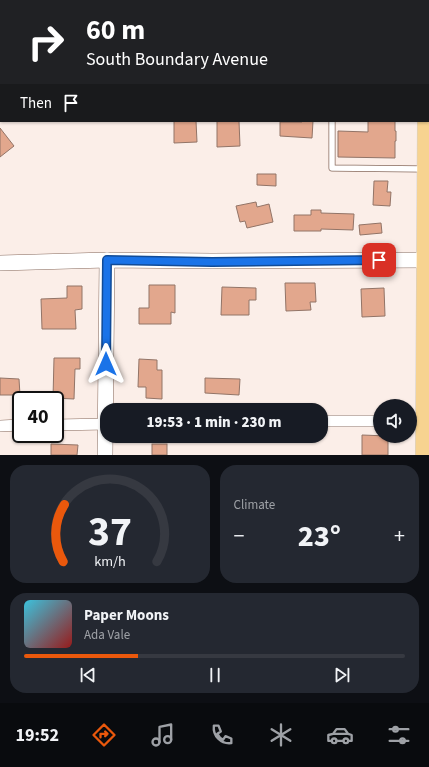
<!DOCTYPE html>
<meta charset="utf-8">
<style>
:root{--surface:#171b24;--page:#242831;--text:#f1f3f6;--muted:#9ea1a6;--line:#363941;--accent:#ea580c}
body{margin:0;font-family:"Source Sans 3",sans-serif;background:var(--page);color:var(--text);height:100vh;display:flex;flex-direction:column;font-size:15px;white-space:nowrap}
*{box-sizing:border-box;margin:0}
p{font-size:13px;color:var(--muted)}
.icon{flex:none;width:22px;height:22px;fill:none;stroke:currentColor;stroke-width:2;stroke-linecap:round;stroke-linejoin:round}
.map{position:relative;height:455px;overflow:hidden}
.panel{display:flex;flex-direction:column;gap:10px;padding:10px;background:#0d0f14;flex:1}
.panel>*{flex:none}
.top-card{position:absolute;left:0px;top:0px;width:429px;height:122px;box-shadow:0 1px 3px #0004;background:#202124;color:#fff;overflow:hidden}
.tools{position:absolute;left:373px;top:399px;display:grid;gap:8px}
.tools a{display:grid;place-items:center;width:44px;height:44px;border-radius:50%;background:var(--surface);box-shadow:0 1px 3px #0004;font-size:20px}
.speed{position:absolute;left:12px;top:391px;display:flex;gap:8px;font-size:20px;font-weight:700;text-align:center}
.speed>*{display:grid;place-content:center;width:52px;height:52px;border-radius:50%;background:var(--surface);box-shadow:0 1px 3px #0004;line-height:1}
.speed .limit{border:2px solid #111;border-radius:6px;background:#fff;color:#111}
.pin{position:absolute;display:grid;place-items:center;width:34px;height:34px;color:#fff;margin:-17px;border-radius:8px;box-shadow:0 2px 6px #0006}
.me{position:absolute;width:44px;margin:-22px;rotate:0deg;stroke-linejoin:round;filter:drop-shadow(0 0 3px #0008)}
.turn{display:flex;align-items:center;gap:14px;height:84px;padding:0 20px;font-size:18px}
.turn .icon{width:52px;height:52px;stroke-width:2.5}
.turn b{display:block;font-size:28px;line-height:34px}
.then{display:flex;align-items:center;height:38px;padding:0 20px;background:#0003;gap:8px;font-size:15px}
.big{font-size:30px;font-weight:800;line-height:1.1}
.panel .widget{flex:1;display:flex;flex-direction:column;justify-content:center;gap:6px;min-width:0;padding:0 14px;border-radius:16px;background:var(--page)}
.panel .dial{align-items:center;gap:0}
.dial svg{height:104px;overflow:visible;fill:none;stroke:var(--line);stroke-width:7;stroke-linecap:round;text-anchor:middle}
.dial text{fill:var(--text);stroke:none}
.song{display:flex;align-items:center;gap:12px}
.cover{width:48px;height:48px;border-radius:6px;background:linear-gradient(135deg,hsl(190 70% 55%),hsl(0 70% 35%))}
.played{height:4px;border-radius:2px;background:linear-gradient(90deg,var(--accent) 30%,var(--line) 30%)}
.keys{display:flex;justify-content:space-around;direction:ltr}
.heat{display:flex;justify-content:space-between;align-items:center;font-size:22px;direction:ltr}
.panel .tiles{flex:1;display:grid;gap:10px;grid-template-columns:1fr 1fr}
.widget:last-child{grid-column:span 2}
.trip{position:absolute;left:100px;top:403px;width:228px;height:40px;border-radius:16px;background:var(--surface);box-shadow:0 1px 3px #0004;font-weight:800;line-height:40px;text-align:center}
.dock{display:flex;height:64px;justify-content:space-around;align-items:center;background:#090b0e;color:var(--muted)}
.dock .icon{width:28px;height:28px}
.dock .current{color:var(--accent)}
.dock b{font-size:18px;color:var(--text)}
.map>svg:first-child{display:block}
.building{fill:#e2a78d;stroke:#927467}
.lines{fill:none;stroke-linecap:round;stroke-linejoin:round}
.lane-casing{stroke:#886b5e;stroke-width:7}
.street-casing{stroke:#886b5e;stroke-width:12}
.secondary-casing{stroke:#886b5e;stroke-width:16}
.primary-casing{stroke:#d3d0cf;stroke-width:18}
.lane{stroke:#fff;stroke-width:5.5}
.street{stroke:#fff;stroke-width:11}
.secondary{stroke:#fff;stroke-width:15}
.primary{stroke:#f7d390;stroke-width:17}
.route-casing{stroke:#114b97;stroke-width:10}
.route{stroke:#1a73e8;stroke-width:7}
</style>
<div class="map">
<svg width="429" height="455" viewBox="0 0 429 455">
<rect width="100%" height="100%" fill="#fbeee8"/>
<!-- building -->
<g class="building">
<polygon points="174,121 196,121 197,142 174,143"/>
<polygon points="217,121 239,121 240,146 217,147"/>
<polygon points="302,121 313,121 312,138 280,136 280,122 302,122"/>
<polygon points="368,121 395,121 395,131 396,131 396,141 395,141 395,158 338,157 338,131 368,132"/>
<polygon points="0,128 14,146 0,157"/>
<polygon points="257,174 276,174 276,186 257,185"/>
<polygon points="374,181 388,181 387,192 391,192 390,206 373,205"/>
<polygon points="256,202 257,207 269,204 273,222 247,228 245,221 240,222 236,206"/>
<polygon points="311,210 321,210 321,213 354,214 353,230 321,229 321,231 294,231 294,215 311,215"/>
<polygon points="381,223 382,233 360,235 359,225"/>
<polygon points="285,283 315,283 316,302 310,302 311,310 286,311"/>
<polygon points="149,285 175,285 175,313 171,312 171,324 139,324 139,308 149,308"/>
<polygon points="67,286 82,286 82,309 75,310 76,329 42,329 41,299 67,298"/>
<polygon points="222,287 256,288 256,300 249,300 249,315 221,315"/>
<polygon points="384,288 385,316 362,317 361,289"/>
<polygon points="54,358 80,358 80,369 75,369 74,399 53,398"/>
<polygon points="139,359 157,360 157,370 162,370 162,399 146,398 146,387 138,387"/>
<polygon points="0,378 19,379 20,395 0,395"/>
<polygon points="205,378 240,379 239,395 205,393"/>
<polygon points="362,435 388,436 388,455 362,455"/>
<polygon points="51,444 78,445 77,455 51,455"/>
<rect x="152" y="444" width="15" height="11"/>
</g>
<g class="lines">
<!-- lane casing -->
<g class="lane-casing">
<polyline id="lane" points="332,121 332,168 423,169"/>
</g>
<!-- street casing -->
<g class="street-casing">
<g id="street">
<polyline points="428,40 429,40"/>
<polyline points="0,97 1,97"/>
<polyline points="410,420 424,420"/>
<polyline points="321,421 380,421"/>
<polyline points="55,425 107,424"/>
<polyline points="0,426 21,425"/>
</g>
</g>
<!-- secondary casing -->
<g class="secondary-casing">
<g id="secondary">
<polyline points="0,263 107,260 212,261 429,260"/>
<polyline points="105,455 107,260"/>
</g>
</g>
<!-- primary casing -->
<g class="primary-casing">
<g id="primary">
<polyline points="427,1 427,0"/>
<polyline points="424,455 426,121"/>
</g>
</g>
<!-- lane -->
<use href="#lane" class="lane"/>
<!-- street -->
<use href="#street" class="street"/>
<!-- secondary -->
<use href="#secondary" class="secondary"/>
<!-- primary -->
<use href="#primary" class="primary"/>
</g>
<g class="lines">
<!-- route casing -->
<g class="route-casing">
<polyline id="route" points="106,364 107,260 212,262 379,260"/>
</g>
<!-- route -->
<use href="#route" class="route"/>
</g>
</svg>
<div class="tools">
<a><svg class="icon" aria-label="sound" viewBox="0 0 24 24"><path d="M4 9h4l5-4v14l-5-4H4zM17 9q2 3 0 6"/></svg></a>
</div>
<div class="speed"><div class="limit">40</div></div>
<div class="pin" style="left:379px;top:260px;background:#d93025"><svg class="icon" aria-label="arrive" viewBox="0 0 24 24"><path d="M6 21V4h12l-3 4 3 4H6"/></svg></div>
<svg class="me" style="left:106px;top:364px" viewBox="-20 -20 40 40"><path d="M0-17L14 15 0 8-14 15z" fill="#1a73e8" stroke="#fff" stroke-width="4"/></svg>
<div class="trip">19:53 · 1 min · 230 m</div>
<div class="top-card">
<div class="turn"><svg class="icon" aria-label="right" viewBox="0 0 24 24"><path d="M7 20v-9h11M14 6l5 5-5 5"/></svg><div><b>60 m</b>South Boundary Avenue</div></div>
<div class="then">Then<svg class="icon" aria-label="arrive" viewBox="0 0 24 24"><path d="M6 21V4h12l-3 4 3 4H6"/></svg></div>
</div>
</div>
<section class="panel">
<div class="tiles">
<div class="widget dial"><svg viewBox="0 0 100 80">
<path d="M14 69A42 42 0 1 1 86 69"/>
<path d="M14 69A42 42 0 0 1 15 25" stroke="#ea580c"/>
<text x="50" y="56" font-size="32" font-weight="700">37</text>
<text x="50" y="72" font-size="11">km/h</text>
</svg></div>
<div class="widget"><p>Climate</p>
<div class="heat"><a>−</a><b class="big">23°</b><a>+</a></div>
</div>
<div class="widget">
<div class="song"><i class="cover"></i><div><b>Paper Moons</b><p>Ada Vale</p></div></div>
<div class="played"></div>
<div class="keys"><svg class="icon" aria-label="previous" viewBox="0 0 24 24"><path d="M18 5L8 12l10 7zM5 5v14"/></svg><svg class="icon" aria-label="pause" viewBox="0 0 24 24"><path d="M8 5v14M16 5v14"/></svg><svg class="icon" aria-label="next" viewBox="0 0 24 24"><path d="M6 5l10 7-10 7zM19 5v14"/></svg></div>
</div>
</div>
</section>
<nav class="dock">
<b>19:52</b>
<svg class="icon current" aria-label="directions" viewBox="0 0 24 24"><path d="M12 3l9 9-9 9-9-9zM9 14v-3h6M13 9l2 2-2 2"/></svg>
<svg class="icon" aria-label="music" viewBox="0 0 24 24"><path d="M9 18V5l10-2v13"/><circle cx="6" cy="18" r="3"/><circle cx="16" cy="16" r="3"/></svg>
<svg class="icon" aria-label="phone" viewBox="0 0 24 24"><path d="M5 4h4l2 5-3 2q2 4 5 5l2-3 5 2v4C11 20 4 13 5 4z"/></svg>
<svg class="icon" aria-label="climate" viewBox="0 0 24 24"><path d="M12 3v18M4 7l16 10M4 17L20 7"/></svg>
<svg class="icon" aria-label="car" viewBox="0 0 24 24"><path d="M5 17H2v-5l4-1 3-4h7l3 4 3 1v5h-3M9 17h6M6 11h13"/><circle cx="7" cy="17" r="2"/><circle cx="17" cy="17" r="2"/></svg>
<svg class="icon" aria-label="filters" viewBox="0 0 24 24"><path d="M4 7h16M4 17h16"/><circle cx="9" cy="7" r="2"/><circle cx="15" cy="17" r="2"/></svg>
</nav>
